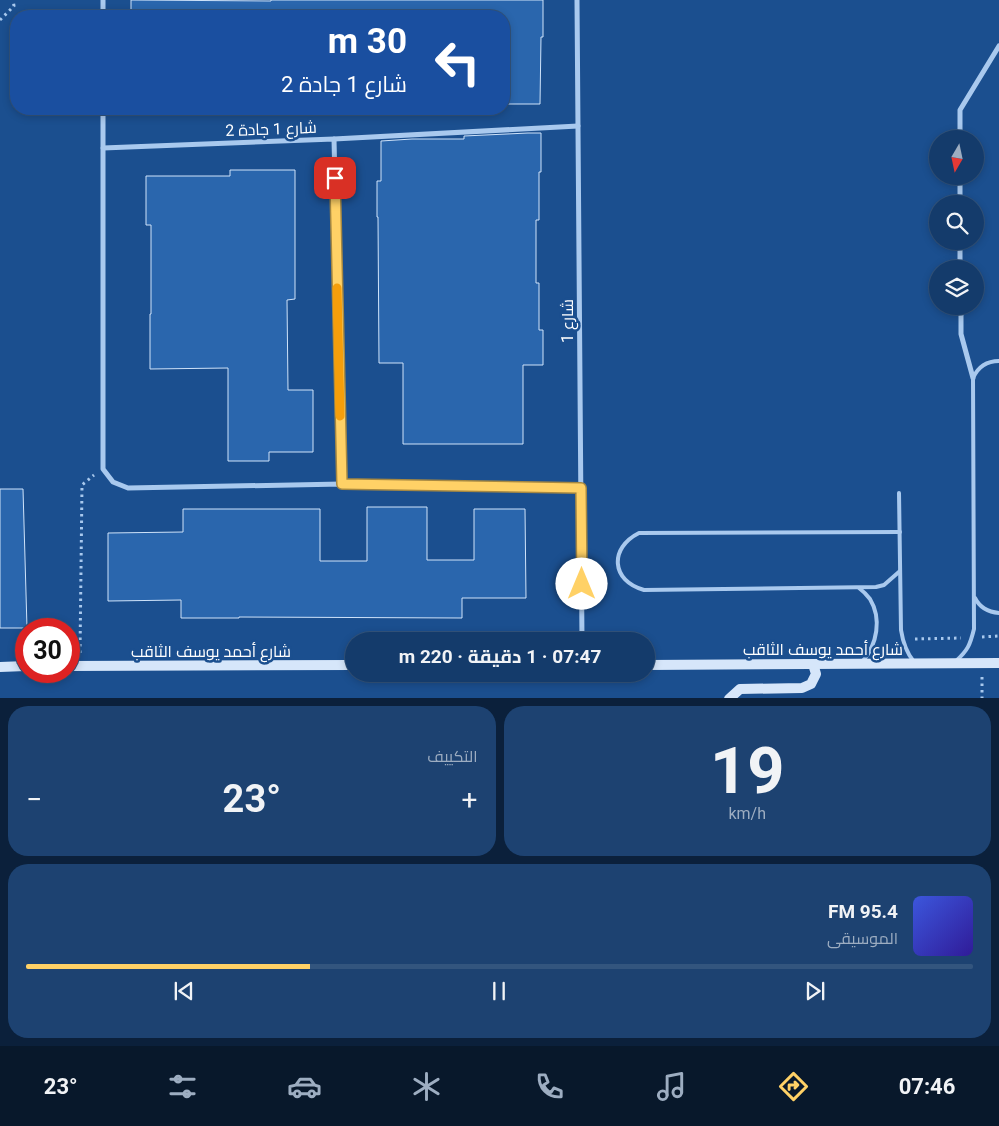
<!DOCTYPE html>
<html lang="ar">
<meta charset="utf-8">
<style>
:root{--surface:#143b6b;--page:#1d4271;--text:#f1f3f6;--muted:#9dadc1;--line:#33557e;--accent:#ffd166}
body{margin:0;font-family:Roboto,Cairo,sans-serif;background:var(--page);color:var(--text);direction:rtl;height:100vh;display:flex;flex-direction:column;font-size:19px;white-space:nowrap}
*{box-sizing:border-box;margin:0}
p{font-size:16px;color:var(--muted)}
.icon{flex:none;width:28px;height:28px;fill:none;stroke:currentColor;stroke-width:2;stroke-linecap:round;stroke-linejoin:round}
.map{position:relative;height:698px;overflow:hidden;direction:ltr}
.details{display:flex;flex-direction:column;gap:8px;padding:8px;background:#0b203b;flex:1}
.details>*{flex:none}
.top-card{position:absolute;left:10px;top:10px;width:500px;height:105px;border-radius:20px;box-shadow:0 2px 8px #0003,0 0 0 1px var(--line);direction:rtl;background:#1a4fa0;color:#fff;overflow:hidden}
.needle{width:32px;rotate:189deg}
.fabs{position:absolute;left:929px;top:130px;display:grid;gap:10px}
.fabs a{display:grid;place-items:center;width:55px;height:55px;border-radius:50%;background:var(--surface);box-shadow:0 2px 8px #0003,0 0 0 1px var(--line);font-size:25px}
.speed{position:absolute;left:15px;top:618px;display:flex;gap:10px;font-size:25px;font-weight:700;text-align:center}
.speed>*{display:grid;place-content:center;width:65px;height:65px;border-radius:50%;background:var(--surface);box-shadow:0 2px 8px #0003,0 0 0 1px var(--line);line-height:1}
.speed .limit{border:8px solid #d22;background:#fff;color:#111}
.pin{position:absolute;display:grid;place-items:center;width:42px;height:42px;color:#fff;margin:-21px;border-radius:10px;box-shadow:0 2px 8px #0006}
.me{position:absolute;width:55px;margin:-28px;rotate:0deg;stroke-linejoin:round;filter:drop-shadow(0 0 4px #0008)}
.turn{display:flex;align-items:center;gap:18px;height:105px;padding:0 20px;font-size:22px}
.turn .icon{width:65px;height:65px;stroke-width:2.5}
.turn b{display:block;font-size:35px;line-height:42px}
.big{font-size:38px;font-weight:700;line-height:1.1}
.details .card{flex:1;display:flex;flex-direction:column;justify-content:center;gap:8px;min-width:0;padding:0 18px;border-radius:20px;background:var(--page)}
.details .dial{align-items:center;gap:0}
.dial b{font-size:65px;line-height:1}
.song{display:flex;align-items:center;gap:15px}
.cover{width:60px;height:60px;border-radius:8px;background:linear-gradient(135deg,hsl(230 70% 55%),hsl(250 70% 35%))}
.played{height:5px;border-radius:2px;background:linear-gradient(90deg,var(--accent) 30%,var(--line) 30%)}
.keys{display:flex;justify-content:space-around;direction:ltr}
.heat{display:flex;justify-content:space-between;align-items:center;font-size:28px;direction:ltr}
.details .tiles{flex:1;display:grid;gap:8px;grid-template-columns:1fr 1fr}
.card:last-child{grid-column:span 2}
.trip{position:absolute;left:345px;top:632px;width:310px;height:50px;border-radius:25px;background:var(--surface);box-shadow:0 2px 8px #0003,0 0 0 1px var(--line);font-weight:700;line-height:50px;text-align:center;direction:rtl}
.tab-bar{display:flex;height:80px;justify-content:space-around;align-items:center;background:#08182b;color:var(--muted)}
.tab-bar .icon{width:35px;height:35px}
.tab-bar .on{color:var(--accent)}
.tab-bar b{font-size:22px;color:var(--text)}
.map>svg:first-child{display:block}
.building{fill:#2a66ad;stroke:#cfe3fa}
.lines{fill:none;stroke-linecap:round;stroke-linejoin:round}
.path{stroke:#a9c9ee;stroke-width:3;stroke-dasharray:2.5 4;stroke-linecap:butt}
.lane{stroke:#a9c9ee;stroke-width:4}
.street{stroke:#a9c9ee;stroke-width:5}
.secondary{stroke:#d6e6fa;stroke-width:10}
.route-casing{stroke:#a68842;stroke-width:12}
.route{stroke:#ffd166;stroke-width:9}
.slow{stroke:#f59e0b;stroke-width:9}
.labels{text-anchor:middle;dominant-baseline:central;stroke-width:5;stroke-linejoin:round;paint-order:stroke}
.street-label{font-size:16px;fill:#fff;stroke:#1b4f8f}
</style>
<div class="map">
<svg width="999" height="699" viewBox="0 0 999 699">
<rect width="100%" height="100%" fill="#1b4f8f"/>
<!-- building -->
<g class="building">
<polygon points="131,0 271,1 271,0 543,0 543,37 541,37 540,104 504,104 504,16 131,16"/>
<polygon points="528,133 541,133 541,172 539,172 539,220 536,220 536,283 539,283 539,330 543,330 543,365 523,365 523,444 403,444 403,363 379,363 378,217 377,217 377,181 381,181 381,141 412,139 464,139 464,136"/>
<polygon points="230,170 295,170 295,299 287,300 288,390 313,390 313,452 269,452 269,461 228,461 228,368 150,369 150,314 151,314 151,225 146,225 146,176 230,176"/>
<polygon points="0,489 23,489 27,628 0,628"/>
<polygon points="367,507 427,507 427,560 474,560 474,509 525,509 526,598 462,598 462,618 239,617 239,618 181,618 181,600 108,601 108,533 183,532 183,509 320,509 320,561 367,561"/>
</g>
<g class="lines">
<!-- path -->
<g class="path">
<polyline points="0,20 14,6 13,0"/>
<polyline points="982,637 999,636"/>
<polyline points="915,639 961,638"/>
<polyline points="80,653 82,485 94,475"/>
<polyline points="982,677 982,699"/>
</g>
<!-- lane -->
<g class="lane">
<path d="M899 493 901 630C903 643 906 652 914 662"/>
<path d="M900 532 639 533C609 548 611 581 644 590L876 587 884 585 900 571"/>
<path d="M859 588C863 591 867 595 870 599 882 619 877 644 863 661"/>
<path d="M975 598C980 608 988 612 999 613"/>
<path d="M956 661C968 650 970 645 974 629L973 378C978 367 987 361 999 361"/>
</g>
<!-- street -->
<g class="street">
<polyline points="577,0 582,641"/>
<polyline points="103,16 103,0"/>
<polyline points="103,109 103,469 113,482 128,488 342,484 581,488"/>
<polyline points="334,139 578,126"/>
<polyline points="960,139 960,110 999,46"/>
<polyline points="103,148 334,139 342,484"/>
<polyline points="960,176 960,204"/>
<polyline points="960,241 960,269"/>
<polyline points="961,306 961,334 973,378"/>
</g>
<!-- secondary -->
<g class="secondary">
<polyline points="646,665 999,663"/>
<polyline points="69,666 354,665"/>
<polyline points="0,667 26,666"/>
<polyline points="729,699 740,689 802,688 811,684 816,674 813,664"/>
</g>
</g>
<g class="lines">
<!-- route casing -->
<g class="route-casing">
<polyline id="route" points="335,178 342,484 581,488 582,584"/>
</g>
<!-- route -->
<use href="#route" class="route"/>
<!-- slow -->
<polyline class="slow" points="337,288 340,416"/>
</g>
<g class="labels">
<!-- street labels -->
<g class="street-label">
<text transform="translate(271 129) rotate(-2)">شارع 1 جادة 2</text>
<text transform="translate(567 321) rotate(-90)">شارع 1</text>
<text x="823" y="649">شارع أحمد يوسف الثاقب</text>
<text x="211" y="651">شارع أحمد يوسف الثاقب</text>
</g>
</g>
</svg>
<div class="fabs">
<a><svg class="needle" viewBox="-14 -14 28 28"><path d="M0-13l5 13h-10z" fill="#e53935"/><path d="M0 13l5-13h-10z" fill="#9dadc1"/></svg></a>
<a><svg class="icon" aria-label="search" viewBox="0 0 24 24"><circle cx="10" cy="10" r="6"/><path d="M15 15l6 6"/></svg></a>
<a><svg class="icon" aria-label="layers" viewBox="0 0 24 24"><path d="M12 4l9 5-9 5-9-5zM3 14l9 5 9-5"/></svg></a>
</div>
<div class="speed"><div class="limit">30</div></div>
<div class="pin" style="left:335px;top:178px;background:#d93025"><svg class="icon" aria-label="arrive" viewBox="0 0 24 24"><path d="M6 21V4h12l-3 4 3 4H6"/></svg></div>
<svg class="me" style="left:582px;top:584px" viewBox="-20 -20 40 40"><circle r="19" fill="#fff"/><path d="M0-13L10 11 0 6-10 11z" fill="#ffd166"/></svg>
<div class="trip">07:47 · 1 دقيقة · 220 m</div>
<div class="top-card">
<div class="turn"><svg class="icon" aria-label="left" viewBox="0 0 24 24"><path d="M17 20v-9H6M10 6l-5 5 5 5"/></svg><div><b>30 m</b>شارع 1 جادة 2</div></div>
</div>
</div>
<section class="details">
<div class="tiles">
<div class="card dial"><b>19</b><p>km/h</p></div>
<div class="card"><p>التكييف</p>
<div class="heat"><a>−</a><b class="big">23°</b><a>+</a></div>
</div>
<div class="card">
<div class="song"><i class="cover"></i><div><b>95.4 FM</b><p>الموسيقى</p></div></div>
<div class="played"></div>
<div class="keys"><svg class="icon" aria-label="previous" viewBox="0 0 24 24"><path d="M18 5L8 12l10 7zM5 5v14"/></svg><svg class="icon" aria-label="pause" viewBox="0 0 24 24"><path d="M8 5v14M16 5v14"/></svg><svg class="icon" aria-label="next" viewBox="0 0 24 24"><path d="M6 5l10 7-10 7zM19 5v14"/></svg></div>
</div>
</div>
</section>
<nav class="tab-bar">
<b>07:46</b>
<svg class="icon on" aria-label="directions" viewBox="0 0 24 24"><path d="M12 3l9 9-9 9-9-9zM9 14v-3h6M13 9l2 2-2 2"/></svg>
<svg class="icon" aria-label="music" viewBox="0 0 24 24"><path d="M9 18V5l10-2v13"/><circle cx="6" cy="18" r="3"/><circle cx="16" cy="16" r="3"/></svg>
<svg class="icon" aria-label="phone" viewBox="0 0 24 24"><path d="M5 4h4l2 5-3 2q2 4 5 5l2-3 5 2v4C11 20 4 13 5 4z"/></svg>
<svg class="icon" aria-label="climate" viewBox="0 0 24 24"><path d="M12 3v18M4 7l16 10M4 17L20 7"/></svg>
<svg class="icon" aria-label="car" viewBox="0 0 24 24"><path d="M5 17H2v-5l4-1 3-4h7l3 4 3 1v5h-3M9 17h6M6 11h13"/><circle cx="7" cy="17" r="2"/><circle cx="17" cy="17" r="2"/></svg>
<svg class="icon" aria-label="filters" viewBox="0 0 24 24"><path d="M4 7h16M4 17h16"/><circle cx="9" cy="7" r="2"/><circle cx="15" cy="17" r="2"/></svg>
<b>23°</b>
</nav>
